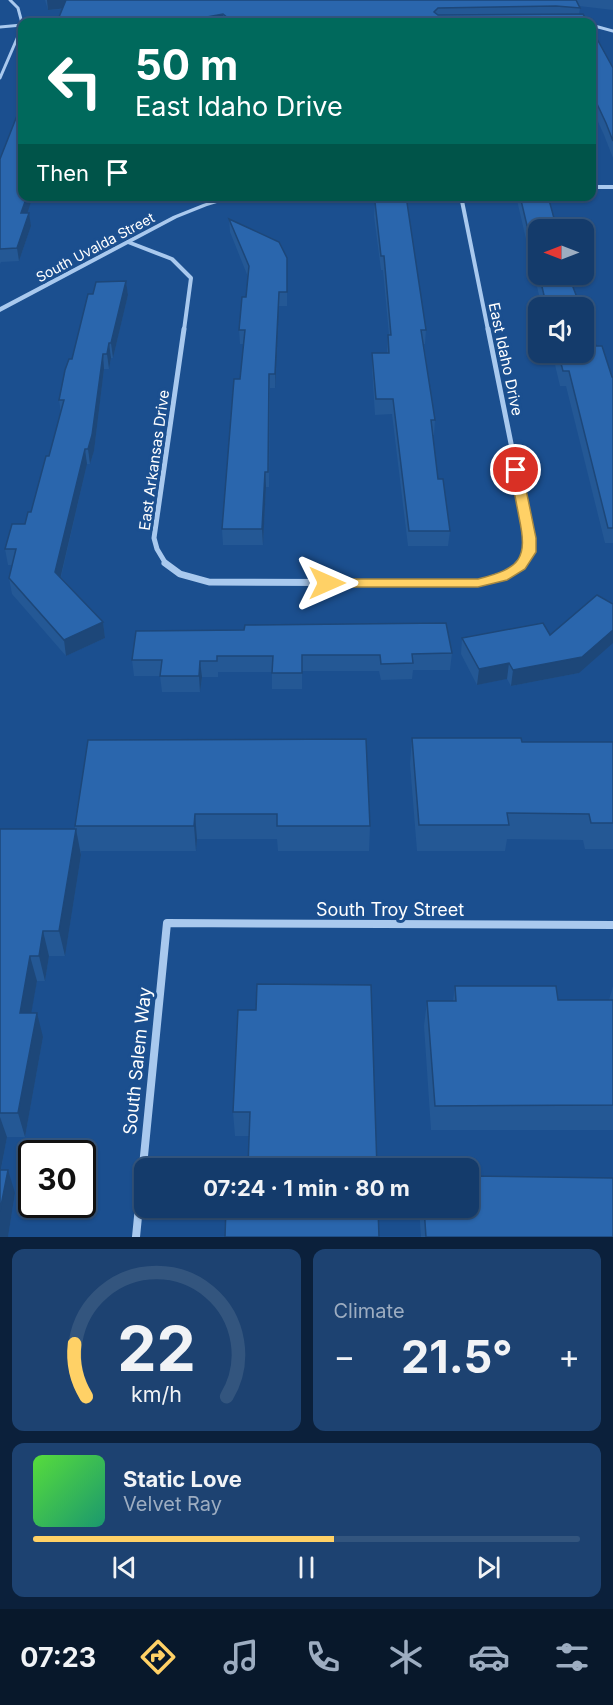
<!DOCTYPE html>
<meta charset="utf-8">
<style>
:root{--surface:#143b6b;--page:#1d4271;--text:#f1f3f6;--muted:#9dadc1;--line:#33557e;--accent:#ffd166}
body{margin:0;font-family:Inter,sans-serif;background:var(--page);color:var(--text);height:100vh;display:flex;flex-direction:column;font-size:22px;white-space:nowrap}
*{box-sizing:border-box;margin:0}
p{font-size:20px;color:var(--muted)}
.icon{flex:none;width:33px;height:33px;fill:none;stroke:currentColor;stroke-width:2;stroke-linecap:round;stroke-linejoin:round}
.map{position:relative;height:1237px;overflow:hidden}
.side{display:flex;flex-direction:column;gap:12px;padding:12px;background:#0b203b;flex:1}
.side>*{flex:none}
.top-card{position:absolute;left:18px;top:18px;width:578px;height:183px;border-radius:12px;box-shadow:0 2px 4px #0004,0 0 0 2px var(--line);background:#00695c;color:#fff;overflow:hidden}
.needle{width:39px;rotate:270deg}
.controls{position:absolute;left:528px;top:219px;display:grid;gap:12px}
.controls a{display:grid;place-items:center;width:66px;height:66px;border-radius:12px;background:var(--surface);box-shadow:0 2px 4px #0004,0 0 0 2px var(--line);font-size:30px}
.speed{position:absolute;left:18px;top:1140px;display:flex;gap:12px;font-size:30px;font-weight:700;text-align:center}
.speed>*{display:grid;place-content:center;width:78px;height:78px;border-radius:50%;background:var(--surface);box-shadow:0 2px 4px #0004,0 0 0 2px var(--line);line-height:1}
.speed .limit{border:3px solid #111;border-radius:9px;background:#fff;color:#111}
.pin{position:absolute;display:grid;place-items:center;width:51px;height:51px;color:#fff;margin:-26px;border:3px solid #fff;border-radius:50%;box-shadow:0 2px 6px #0007}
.me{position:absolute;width:66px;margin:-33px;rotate:90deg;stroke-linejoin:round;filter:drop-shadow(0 0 4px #0008)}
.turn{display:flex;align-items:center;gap:21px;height:126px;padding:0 18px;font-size:27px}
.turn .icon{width:78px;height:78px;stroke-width:2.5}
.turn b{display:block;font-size:42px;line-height:51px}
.then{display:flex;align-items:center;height:57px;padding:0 18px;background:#0003;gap:12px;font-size:22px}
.big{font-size:45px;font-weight:700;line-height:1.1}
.side .tile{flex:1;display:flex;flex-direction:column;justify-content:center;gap:9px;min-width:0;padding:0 21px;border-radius:12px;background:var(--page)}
.side .dial{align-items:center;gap:0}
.dial svg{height:156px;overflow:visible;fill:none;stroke:var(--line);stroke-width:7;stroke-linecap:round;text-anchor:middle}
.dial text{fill:var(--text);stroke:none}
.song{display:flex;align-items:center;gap:18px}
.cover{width:72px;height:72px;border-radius:9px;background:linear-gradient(135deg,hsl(110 70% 55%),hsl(160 70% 35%))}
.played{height:6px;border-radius:3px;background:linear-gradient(90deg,var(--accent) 55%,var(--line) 55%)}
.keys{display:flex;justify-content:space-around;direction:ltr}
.heat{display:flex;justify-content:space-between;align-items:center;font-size:33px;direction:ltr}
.side .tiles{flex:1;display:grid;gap:12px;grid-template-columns:1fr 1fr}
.tile:last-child{grid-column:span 2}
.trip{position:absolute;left:134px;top:1158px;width:345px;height:60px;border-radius:12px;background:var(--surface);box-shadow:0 2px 4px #0004,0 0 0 2px var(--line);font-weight:700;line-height:60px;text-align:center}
.menu{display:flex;height:96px;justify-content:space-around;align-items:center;background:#08182b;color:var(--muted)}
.menu .icon{width:42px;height:42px}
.menu .active{color:var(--accent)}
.menu b{font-size:27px;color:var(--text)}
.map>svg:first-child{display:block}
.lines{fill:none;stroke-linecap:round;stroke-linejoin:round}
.minor-far4{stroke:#a9c9ee;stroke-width:3}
.minor-far3{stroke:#a9c9ee;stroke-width:4}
.minor-far2{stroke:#a9c9ee;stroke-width:5}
.minor-far1{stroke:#a9c9ee;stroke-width:7}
.minor{stroke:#a9c9ee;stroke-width:8}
.tertiary{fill:#a9c9ee;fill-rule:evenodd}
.wall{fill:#245895}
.shaded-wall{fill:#1d4779}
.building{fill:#2a66ad;stroke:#1d4779;stroke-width:1.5}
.route{fill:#ffd166;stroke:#a68842;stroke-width:1.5}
.labels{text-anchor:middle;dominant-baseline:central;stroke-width:6;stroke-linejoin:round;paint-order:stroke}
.far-street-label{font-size:14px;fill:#fff;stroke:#1b4f8f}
.street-label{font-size:15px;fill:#fff;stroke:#1b4f8f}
.near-street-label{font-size:18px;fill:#fff;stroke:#1b4f8f}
</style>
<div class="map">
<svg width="613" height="1237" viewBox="0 0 613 1237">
<rect width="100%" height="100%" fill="#1b4f8f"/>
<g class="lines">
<!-- minor-far4 -->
<g class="minor-far4">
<polyline points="10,0 18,8 22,23"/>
<polyline points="591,25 613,31"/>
<polyline points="0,27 22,25"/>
<polyline points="0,78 22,27"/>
</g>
<!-- minor-far3 -->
<g class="minor-far3">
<polyline points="461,196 488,330"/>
<polyline points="128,242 172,259 191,278 184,330"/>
</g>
<!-- minor-far2 -->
<g class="minor-far2">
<polyline points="488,329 530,538 529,549 521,564"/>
<polyline points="166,564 157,549 154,538 184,329"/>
</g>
<!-- minor-far1 -->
<polyline class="minor-far1" points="165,563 180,574 209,582 478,583 506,574 522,563"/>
<!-- minor -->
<polyline class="minor" points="136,1237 167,923 613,925"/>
<!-- tertiary -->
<g class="tertiary">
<rect x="591" y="185" width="22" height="4"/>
<polygon points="228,196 240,196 207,206 177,218 0,312 0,307 173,216 203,204"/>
</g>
</g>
<!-- wall -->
<g class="wall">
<polygon points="45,0 613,0 613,10 579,6 580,8 579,14 588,22 57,22 62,9 48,10"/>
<polygon points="591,28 613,68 613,158 604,135 591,106"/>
<polygon points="0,159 22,196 33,196 27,213 31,226 19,261 1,262 0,264"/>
<polygon points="378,196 426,330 425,344 424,344 435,420 434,435 432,435 438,479 450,531 448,546 408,546 392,414 375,415 372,367 372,353 387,353 388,335 389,335 383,270 381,270 374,216 375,202 378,202"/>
<polygon points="516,196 548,196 555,222 554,230 538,230 538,274 568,274 581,308 542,308"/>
<polygon points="229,219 287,258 287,306 279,306 275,388 270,388 269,487 266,487 263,545 223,545 222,529 244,344 240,344 239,330 246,297 248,277 230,232"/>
<polygon points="126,281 128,295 113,358 111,358 109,369 104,369 94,451 90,464 87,464 61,577 103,622 105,638 66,656 12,594 9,578 12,565 8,565 5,549 25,524 31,512 49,456 61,413 59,400 93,294"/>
<polygon points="596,346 612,377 613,377 613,543 605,543 566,386 560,386 552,352 584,352"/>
<polygon points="136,631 452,653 450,670 413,670 412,679 381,680 379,671 302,671 302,689 272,689 272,672 218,672 218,677 202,677 200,692 162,692 160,676 134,676 132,660"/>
<polygon points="550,635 579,673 511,686 507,679 477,685 461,654 462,638"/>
<polygon points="412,738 522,742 613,742 613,849 585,849 583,840 507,839 505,851 417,851 410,764"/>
<polygon points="88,740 370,826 369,851 278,851 277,839 197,839 196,851 81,851 81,855 65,956 49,956 45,981 37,981 31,1013 43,1037 25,1137 7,1137 1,1170 15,1193 8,1237 0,1237 0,829 75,829 75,826"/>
<polygon points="455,986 558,1000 609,1000 613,986 613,1130 431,1130 424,1026 427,1001 453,1001"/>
<polygon points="238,1010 377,1168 248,1166 249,1136 235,1136 233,1112"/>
<polygon points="419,1208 468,1208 613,1237 421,1237"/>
</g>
<!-- shaded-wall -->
<g class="shaded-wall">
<polygon points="47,0 67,0 68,8 48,10"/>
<polygon points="223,14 224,22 196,22 207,17"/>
<polygon points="27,196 33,196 23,226 21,213"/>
<polygon points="29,213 31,226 19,261 17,248"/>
<polygon points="126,281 128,295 113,358 111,343"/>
<polygon points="279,292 279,306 275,388 275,374"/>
<polygon points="109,343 111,358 109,369 107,354"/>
<polygon points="103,354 104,369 94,451 90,464 88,449"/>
<polygon points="85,449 87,464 58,588 55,572"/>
<polygon points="265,472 266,487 263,545 262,529"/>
<polygon points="103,622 105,638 66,656 64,640"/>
<polygon points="613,630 613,643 579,673 511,686 513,670"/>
<polygon points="200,661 202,677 200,692 199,676"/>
<polygon points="509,663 507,679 477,685 479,669"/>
<polygon points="195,814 197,839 196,851 194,826"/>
<polygon points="76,829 81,855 65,956 59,931"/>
<polygon points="43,931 49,956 45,981 39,956"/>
<polygon points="30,956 37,981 27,1037 20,1013"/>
<polygon points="37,1013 43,1037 25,1137 18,1113"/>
<polygon points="0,1117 7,1137 0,1174"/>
<polygon points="8,1170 15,1193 8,1237 0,1237 0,1211"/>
</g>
<!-- building -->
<g class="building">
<polygon points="66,0 576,0 580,8 556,6 438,8 434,12 438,15 583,14 588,22 233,22 223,14 207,17 196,22 57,22"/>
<polygon points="591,28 613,68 613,141 606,123 591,91"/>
<polygon points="22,103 22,196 27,196 21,213 29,213 17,248 0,249 0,159"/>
<polygon points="379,196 406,196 426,330 421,330 435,420 431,420 438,479 443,479 450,531 409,531 393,399 376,399 372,353 389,353 388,335 391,335 384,256 381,256 375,202 379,202"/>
<polygon points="520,196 548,196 555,222 551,222 554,230 538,230 538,272"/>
<polygon points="229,219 279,242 287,258 287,292 279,292 275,374 269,374 268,472 265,472 262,529 222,529 234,379 240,379 245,330 239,330 242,297 246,297 249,266"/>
<polygon points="539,274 568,274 581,308 547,308"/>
<polygon points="126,281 111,343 109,343 107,354 103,354 92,435 88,449 85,449 55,572 103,622 64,640 9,578 16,549 5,549 12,524 25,524 28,512 31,512 46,456 49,456 64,400 59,400 65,370 69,359 72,359 88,294 93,294 96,282"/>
<polygon points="584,314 596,346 602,346 612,377 613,377 613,528 608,528 569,371 563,371 558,352 584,352"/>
<polygon points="597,595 613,604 613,630 582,657 513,670 509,663 479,669 462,638 543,623 550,635"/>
<polygon points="446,623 452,653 412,654 413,663 381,664 380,655 302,655 302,673 272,673 273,656 217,656 217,661 200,661 199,676 160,676 162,660 132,660 136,631 244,630 245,625"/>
<polygon points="412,738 521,738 522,742 613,742 613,823 591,823 589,814 507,813 509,825 419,825"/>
<polygon points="366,739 370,826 277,826 277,814 195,814 194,826 75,826 88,740"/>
<polygon points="0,829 76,829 59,931 43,931 39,956 30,956 20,1013 37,1013 18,1113 0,1113"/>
<polygon points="257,984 371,985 377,1168 228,1168 229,1166 248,1166 250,1112 233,1112 238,1010 256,1010"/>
<polygon points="455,986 556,986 558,1000 613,1000 613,1105 435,1106 427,1001 456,1001"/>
<polygon points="0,1170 8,1170 0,1211"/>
<polygon points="468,1176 613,1178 613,1237 426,1237 424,1208 468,1208"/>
<polygon points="226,1208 378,1208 379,1237 225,1237"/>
</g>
<!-- route -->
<path class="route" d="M516 466 522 470 536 538V552L525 569 507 580 478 587H327L321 583 327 579H478C521 568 528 559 519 517 516 501 513 485 510 470Z"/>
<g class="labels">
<!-- far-street labels -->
<g class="far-street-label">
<text transform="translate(95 247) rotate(-28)">South Uvalda Street</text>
</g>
<!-- street labels -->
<g class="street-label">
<text transform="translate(506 359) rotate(78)">East Idaho Drive</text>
<text transform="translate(154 460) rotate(-82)">East Arkansas Drive</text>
</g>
<!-- near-street labels -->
<g class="near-street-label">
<text x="390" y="909">South Troy Street</text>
<text transform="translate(137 1061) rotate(-84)">South Salem Way</text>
</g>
</g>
</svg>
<div class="controls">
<a><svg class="needle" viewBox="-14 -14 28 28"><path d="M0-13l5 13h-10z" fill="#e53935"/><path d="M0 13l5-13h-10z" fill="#9dadc1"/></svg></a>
<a><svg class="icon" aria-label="sound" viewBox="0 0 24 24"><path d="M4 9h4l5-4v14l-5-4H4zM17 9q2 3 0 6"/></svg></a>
</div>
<div class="speed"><div class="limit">30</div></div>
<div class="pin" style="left:516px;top:470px;background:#d93025"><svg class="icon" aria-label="arrive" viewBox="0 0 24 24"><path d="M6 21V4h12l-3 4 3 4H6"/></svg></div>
<svg class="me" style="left:327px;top:583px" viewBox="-20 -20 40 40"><path d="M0-17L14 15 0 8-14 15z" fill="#ffd166" stroke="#fff" stroke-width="4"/></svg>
<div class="trip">07:24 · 1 min · 80 m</div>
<div class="top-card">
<div class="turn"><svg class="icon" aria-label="left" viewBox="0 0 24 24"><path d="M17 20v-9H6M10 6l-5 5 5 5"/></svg><div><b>50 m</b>East Idaho Drive</div></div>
<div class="then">Then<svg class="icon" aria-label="arrive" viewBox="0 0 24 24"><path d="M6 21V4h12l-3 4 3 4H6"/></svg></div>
</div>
</div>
<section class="side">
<div class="tiles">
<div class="tile dial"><svg viewBox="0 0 100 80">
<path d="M14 69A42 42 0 1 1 86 69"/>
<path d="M14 69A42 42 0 0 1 8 42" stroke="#ffd166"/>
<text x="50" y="56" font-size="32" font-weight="700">22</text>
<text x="50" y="72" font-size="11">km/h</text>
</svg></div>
<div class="tile"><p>Climate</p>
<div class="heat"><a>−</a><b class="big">21.5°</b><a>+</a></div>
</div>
<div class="tile">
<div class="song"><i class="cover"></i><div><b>Static Love</b><p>Velvet Ray</p></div></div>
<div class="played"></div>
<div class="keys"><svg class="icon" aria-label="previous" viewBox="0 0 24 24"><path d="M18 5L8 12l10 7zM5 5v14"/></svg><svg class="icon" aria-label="pause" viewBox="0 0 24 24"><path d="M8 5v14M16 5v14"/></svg><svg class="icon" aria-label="next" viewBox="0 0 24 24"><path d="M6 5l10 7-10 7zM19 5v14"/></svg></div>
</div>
</div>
</section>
<nav class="menu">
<b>07:23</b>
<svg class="icon active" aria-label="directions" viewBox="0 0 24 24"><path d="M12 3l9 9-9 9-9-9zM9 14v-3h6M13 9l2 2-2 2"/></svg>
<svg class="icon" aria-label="music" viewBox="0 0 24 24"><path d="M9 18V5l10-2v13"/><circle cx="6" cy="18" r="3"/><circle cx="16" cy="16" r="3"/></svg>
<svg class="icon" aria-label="phone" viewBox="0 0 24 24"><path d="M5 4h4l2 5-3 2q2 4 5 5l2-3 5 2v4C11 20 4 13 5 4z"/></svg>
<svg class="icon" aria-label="climate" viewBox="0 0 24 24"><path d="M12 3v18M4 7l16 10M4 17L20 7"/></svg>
<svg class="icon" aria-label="car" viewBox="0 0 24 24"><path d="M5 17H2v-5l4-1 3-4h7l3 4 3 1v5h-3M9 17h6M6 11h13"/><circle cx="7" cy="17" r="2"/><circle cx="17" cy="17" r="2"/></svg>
<svg class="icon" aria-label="filters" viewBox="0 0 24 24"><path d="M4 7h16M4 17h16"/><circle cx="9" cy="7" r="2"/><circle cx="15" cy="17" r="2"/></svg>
</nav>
